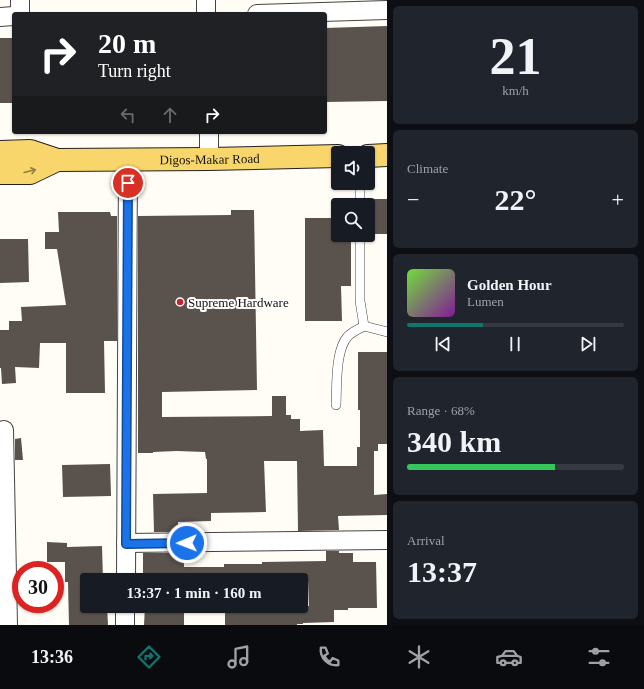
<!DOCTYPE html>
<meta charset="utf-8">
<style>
:root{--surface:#171b24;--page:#20242c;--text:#f1f3f6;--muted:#9ea1a6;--line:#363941;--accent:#0f766e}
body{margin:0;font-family:"Times New Roman",serif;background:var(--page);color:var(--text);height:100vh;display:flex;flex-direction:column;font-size:15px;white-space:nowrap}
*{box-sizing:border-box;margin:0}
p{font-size:13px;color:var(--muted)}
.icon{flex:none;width:22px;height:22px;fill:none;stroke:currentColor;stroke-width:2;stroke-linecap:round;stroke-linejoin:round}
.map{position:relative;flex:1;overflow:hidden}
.panel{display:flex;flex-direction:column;gap:6px;padding:6px;background:#0d0f14;width:257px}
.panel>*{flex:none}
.guide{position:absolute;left:12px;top:12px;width:315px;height:122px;border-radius:4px;box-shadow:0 1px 3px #0004;background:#202124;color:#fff;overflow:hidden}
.fabs{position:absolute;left:331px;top:146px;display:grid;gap:8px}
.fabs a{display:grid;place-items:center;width:44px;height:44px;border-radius:4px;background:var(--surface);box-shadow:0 1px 3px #0004;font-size:20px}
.speed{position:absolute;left:12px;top:561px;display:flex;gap:8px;font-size:20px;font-weight:700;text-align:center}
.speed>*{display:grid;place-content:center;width:52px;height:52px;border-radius:50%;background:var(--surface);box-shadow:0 1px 3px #0004;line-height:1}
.speed .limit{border:6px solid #d22;background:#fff;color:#111}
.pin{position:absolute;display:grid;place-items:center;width:34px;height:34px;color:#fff;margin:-17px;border:2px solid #fff;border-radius:50%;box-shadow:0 1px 4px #0007}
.me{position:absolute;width:44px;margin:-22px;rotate:269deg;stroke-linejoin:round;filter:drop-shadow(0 0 3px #0008)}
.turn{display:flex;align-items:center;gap:14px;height:84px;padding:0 20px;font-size:18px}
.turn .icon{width:52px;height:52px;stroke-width:2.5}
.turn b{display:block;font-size:28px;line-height:34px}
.lanes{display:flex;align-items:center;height:38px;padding:0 20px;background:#0003;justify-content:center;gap:20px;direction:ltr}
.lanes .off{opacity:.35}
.big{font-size:30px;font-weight:700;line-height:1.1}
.panel .tile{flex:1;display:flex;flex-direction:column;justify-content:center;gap:6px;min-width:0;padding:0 14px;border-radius:6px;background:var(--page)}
.panel .dial{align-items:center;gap:0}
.dial b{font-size:52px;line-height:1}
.song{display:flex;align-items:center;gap:12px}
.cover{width:48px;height:48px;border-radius:6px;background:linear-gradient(135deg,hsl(100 70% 55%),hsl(290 70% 35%))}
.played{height:4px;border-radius:2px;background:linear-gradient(90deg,var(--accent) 35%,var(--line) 35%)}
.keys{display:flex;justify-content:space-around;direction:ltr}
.heat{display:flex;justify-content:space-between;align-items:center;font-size:22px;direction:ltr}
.charge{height:6px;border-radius:3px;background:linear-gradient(90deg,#34c759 68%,var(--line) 0)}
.trip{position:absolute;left:80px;top:573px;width:228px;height:40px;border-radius:4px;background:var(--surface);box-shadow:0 1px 3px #0004;font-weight:700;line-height:40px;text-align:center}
.dock{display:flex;height:64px;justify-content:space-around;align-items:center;background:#090b0e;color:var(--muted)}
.dock .icon{width:28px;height:28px}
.dock .on{color:var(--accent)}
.dock b{font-size:18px;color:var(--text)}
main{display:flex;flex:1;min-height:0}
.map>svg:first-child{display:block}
.building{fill:#5a524d}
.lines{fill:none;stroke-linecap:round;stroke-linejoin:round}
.lane-casing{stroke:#444;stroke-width:10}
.street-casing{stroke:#444;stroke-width:20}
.primary-casing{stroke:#222;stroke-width:24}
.lane{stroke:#fff;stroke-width:9}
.street{stroke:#fff;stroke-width:18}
.primary{stroke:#f9d66b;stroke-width:22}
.oneway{stroke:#917d42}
.route-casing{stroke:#114b97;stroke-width:10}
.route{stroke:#1a73e8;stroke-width:7}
.poi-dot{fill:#c4262e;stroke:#fff;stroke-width:1.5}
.labels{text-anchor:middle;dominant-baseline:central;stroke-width:4;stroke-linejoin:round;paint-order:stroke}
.street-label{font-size:13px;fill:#111;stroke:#fff}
.poi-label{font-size:13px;fill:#111;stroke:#fff;text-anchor:start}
</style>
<main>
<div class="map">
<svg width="387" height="625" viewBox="0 0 387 625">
<rect width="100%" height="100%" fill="#fffdf5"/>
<!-- building -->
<g class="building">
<polygon points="387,26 387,101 325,102 325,28"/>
<rect x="0" y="38" width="14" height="65"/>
<polygon points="368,199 387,199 387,234 369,234"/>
<polygon points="231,210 254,210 257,390 162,392 162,417 272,416 272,396 286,396 286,415 291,415 291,419 300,419 300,431 323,430 324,466 357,466 357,447 360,447 360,410 358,410 358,352 387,352 387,444 378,444 378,451 374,451 374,495 387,494 387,515 338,516 339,530 298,531 297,461 264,461 266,512 211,513 211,521 178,522 178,532 154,532 153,494 207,493 207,459 206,459 205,452 177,451 153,452 153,453 138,453 138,216 231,215"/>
<polygon points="58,212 110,212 111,216 117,216 117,341 104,341 105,393 66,393 66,343 40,343 39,368 15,367 16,383 2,384 1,368 0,368 0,330 9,330 9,321 22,321 21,307 66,305 57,249 45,249 45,232 59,232"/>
<polygon points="305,218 338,218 338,235 351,235 351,286 341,286 342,321 305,321"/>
<polygon points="0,239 28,239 29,282 0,283"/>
<polygon points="21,438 23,460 15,460 15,439"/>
<polygon points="110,464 111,496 63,497 62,465"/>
<polygon points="47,542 67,543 67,547 102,546 103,580 87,580 87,606 107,606 108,625 69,625 68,582 65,582 65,562 47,562"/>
<polygon points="326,551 339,551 339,553 353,553 353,562 376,562 377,608 348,608 348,610 334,610 334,622 303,623 303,624 297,624 297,625 225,625 225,606 309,606 308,580 143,580 143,553 184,553 184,567 224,567 224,564 262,564 262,562 326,561"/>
<polygon points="145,606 184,606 184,625 144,625"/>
</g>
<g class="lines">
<!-- lane casing -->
<g class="lane-casing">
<g id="lane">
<polyline points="360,205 360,183"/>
<polyline points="360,235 360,301 364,326 387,332"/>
<path d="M336 405C337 386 335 350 348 336 352 332 359 329 364 326"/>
</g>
</g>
<!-- street casing -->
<g class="street-casing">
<g id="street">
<polyline points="20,0 20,14"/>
<polyline points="206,0 206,14"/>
<polyline points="257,14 387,10"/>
<polyline points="0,17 14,16"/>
<polyline points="209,132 209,159"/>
<polyline points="4,430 8,625"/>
<polyline points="126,543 387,540"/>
<polyline points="126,580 128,159"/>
<polyline points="125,625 125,606"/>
</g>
</g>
<!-- primary casing -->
<g class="primary-casing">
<g id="primary">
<path id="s1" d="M0 152 30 151 57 160 209 159 338 156"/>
<polyline points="368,156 387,155"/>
<polyline points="0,173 30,173 57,160"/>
</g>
</g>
<!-- lane -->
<use href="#lane" class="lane"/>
<!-- street -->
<use href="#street" class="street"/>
<!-- primary -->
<use href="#primary" class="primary"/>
</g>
<!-- one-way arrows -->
<defs><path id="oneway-shaft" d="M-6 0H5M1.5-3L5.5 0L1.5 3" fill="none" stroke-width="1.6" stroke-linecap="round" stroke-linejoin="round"/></defs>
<use class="oneway" href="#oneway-shaft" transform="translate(30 171) rotate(-14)"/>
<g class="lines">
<!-- route casing -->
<g class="route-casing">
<polyline id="route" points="128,183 126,544 187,543"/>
</g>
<!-- route -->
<use href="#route" class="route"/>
</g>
<!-- markers -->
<circle class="poi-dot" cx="180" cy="302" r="4"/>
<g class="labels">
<!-- street labels -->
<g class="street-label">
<text stroke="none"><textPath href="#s1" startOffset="211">Digos-Makar Road</textPath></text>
</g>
<!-- poi labels -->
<g class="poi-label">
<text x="188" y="302">Supreme Hardware</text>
</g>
</g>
</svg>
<div class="fabs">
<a><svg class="icon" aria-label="sound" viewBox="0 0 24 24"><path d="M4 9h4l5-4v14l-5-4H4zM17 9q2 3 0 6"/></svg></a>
<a><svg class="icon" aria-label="search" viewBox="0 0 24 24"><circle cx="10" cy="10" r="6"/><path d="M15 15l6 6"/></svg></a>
</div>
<div class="speed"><div class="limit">30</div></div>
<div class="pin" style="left:128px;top:183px;background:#d93025"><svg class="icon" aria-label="arrive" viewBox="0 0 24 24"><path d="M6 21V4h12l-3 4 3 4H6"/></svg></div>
<svg class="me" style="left:187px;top:543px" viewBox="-20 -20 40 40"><circle r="17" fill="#1a73e8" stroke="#fff" stroke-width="3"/><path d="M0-11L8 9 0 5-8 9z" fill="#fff"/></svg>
<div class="trip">13:37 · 1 min · 160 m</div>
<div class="guide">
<div class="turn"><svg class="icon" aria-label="right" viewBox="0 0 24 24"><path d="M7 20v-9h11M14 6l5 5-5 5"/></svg><div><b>20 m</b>Turn right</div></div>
<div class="lanes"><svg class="icon off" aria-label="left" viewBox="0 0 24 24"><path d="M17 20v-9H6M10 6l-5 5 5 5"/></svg><svg class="icon off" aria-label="ahead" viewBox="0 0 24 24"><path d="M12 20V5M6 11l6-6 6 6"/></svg><svg class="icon" aria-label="right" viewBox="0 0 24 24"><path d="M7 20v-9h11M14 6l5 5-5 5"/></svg></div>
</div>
</div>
<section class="panel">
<div class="tile dial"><b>21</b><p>km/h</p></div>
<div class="tile"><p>Climate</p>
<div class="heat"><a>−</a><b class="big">22°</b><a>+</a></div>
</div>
<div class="tile">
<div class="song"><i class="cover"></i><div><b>Golden Hour</b><p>Lumen</p></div></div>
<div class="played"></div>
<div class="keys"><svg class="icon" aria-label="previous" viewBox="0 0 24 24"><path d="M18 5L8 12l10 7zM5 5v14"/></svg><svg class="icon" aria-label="pause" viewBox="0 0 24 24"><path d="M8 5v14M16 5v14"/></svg><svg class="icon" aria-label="next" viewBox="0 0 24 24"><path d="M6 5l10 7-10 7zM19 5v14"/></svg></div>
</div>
<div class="tile"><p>Range · 68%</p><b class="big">340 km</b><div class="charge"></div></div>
<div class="tile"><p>Arrival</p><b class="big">13:37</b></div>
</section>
</main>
<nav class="dock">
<b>13:36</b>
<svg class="icon on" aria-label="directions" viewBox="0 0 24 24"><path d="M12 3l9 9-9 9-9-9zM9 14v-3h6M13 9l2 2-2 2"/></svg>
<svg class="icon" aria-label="music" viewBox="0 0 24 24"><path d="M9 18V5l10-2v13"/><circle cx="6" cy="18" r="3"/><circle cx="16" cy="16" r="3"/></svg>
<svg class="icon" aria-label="phone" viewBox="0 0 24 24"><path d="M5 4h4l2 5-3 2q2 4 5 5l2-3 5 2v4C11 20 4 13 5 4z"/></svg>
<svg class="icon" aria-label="climate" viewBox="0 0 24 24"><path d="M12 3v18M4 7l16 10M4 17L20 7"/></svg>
<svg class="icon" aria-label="car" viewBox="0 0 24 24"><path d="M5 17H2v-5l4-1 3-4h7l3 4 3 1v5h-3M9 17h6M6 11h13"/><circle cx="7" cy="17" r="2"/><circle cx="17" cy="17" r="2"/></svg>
<svg class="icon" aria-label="filters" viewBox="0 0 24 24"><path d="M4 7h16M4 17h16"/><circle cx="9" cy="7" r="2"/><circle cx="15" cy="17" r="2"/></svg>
</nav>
